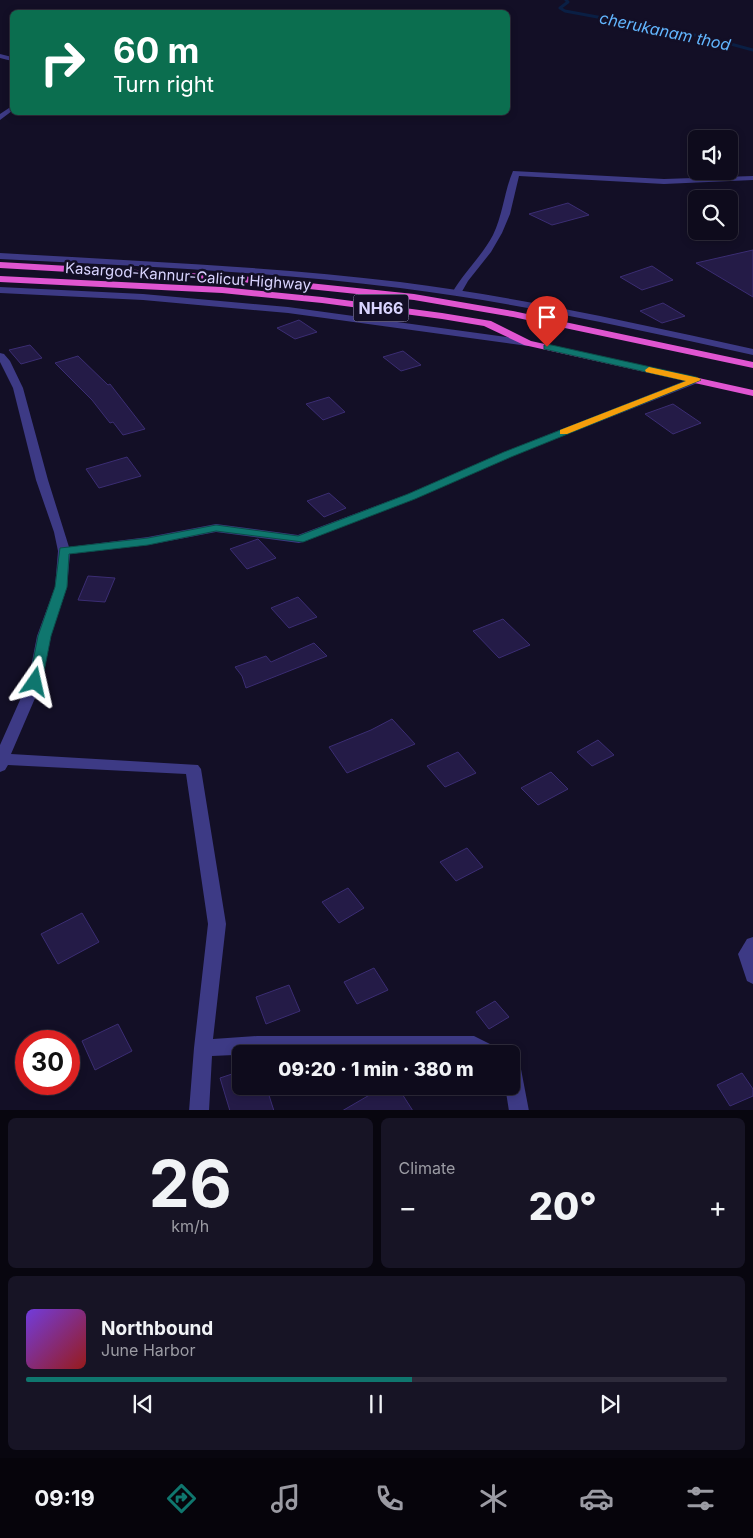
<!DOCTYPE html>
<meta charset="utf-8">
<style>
:root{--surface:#0e0b1c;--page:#171425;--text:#f1f3f6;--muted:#9b9ba3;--line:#2e2b3b;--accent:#0f766e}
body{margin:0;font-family:Inter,sans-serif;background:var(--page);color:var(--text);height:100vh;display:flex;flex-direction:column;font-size:19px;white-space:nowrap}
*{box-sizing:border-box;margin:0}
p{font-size:16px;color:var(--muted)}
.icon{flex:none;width:28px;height:28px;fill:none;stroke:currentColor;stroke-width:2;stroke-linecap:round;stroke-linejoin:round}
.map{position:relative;height:1110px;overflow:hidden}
.sheet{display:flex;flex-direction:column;gap:8px;padding:8px;background:#08060f;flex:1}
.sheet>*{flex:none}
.top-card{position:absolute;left:10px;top:10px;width:500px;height:105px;border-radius:8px;box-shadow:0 2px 8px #0003,0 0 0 1px var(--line);background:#0b6e4f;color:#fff;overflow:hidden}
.controls{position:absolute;left:688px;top:130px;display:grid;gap:10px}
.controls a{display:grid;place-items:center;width:50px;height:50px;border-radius:8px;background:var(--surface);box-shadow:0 2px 8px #0003,0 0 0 1px var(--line);font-size:25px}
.speed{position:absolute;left:15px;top:1030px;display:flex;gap:10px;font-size:25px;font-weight:700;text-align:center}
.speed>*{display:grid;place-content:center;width:65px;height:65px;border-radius:50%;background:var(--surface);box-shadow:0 2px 8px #0003,0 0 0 1px var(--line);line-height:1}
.speed .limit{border:8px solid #d22;background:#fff;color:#111}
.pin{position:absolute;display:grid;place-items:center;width:42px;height:42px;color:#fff;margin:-51px -21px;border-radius:50% 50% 50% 0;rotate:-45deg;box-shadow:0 0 5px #0007}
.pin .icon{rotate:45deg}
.me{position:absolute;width:55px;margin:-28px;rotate:11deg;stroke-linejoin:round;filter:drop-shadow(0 0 4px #0008)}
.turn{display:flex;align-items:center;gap:18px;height:105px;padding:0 20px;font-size:22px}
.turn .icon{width:65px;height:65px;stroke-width:2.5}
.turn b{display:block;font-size:35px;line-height:42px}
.big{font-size:38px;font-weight:800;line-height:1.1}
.sheet .tile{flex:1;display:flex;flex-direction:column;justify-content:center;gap:8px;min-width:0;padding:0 18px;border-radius:8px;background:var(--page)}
.sheet .dial{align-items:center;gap:0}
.dial b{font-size:65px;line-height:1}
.song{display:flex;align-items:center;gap:15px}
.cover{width:60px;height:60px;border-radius:8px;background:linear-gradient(135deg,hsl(260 70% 55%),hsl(0 70% 35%))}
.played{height:5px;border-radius:2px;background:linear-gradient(90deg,var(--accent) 55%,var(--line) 55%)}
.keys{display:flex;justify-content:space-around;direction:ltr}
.heat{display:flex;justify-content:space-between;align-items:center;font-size:28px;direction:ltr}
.sheet .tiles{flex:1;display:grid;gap:8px;grid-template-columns:1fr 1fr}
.tile:last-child{grid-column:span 2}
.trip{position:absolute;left:232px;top:1045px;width:288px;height:50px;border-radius:8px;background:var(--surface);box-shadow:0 2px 8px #0003,0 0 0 1px var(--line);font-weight:800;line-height:50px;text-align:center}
.tab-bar{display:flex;height:80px;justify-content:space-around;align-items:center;background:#06040b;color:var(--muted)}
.tab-bar .icon{width:35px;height:35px}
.tab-bar .selected{color:var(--accent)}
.tab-bar b{font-size:22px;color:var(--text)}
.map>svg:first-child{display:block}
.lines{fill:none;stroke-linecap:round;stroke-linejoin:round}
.stream{stroke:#0a1f44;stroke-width:3}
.building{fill:#241b47;stroke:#3b2d73}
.minor{fill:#3d3a85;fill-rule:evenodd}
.tertiary{fill:#3d3a85;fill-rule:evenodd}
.trunk{fill:#e055d1;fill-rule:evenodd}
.route{fill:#0f766e;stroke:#0a4d48}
.slow{fill:#f59e0b}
.labels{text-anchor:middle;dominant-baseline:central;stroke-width:5;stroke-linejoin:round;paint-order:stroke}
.far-street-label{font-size:15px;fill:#d9d4ff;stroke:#130f26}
.far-water-label{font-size:16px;font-style:italic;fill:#62b6ff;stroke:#130f26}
.shield{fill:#130f26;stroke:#9e99be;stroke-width:1}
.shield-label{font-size:16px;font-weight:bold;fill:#d9d4ff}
</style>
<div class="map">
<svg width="753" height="1111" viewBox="0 0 753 1111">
<rect width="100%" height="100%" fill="#130f26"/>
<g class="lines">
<!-- stream -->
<polyline class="stream" points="566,0 568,2 560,8 565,11 705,37 753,50"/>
</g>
<!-- building -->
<g class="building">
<polygon points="568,203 589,215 552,225 529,214"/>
<polygon points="753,250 753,297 696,263"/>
<polygon points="652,266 673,280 642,290 620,277"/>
<polygon points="663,303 685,316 662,323 640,311"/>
<polygon points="299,320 317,332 295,339 277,328"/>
<polygon points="30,345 42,358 21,364 9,350"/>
<polygon points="403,351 421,365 401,371 383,357"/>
<polygon points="78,356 108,385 110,384 145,429 123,435 113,422 110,423 92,400 55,363"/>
<polygon points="329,397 345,412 323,420 306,404"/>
<polygon points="673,404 701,423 673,434 645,414"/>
<polygon points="127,457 141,476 99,488 86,469"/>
<polygon points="329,493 346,508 324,517 307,501"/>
<polygon points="258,539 276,558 247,569 230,549"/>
<polygon points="88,576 115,578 105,602 78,600"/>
<polygon points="298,597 317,617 289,628 271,608"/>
<polygon points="503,619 530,645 499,658 473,631"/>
<polygon points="314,643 327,656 246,688 242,676 235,667 266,656 271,662"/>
<polygon points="392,719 415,744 347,773 329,747 371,730"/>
<polygon points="598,740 614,755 592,766 577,752"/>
<polygon points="458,752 476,773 445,787 427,766"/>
<polygon points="551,772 568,789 538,805 521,788"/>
<polygon points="467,848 483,867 456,881 440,862"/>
<polygon points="348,888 364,908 339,923 322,902"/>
<polygon points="82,913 99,942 58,964 41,934"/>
<polygon points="374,968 388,990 357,1004 344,982"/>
<polygon points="289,985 300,1011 266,1024 256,997"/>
<polygon points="495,1001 509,1017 489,1029 476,1012"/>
<polygon points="118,1024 132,1051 95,1070 82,1041"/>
<polygon points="241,1071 241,1086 266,1086 274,1111 230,1111 220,1078"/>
<polygon points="742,1073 753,1089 753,1096 730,1106 717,1085"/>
<polygon points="385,1086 397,1086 413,1111 342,1111"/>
</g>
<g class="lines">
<!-- minor -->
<g class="minor">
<polygon points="0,54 12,57 12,61 0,58"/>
<polygon points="12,106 12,111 0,120 0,114"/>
<path d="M513 171 664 179 753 176V180L664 184 519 176 510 214 502 233 491 252 468 281 460 295H454L452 293C464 272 482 256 493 235 503 215 504 192 513 171Z"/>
<polygon points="0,353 4,354 10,361 23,388 48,480 69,547 148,537 216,524 298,535 408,494 504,452 692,378 700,378 701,380 700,382 512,456 416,498 303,542 299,543 216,532 148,545 70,554 67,587 51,636 42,682 11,754 198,765 201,769 226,924 213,1039 257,1036 474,1036 498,1048 500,1054 257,1054 212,1056 209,1111 189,1111 194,1048 208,924 186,774 8,765 5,770 0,772 0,745 28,682 37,636 55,587 58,551 54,532 36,480 13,388 0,362"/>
<polygon points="753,937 753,984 747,981 738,954 747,939"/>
<polygon points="511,1055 518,1058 520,1064 529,1111 509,1111 505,1086 511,1086"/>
</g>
<!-- tertiary -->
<g class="tertiary">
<path d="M0 253C133 261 267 266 400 282 519 297 636 323 753 349V355C636 329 519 303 400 288 267 271 133 266 0 259Z"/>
<polygon points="0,287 143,294 288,307 528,340 533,343 528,346 288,313 143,300 0,293"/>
</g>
<!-- trunk -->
<g class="trunk">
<polygon points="0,262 241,276 414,294 513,311 753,362 753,368 513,317 414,300 241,282 0,268"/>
<polygon points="0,276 222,287 322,297 442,313 491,321 531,341 753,390 753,396 524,345 484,326 442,319 322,303 222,293 0,282"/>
</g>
</g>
<!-- route -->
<polygon class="route" points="547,344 696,377 701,380 511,457 415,499 303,542 216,531 148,545 69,554 67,587 51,636 42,682 40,685 31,685 29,682 38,636 55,587 60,548 148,538 216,525 298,536 408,494 504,452 686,381 544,349 544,345"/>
<!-- slow -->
<polygon class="slow" points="649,367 699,378 701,380 567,434 560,434 560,430 686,381 646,372 645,370"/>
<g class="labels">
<!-- far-street labels -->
<g class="far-street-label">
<text transform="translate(188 276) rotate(4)">Kasargod-Kannur-Calicut Highway</text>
</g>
<!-- far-water labels -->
<g class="far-water-label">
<text transform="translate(665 31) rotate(12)">cherukanam thod</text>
</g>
<!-- shield labels -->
<rect class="shield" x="353.5" y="294.5" width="55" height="27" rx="4"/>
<g class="shield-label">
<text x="381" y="308">NH66</text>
</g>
</g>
</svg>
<div class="controls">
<a><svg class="icon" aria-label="sound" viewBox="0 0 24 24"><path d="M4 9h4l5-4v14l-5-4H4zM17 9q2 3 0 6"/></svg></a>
<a><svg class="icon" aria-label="search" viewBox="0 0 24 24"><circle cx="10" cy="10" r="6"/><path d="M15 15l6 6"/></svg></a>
</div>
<div class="speed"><div class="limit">30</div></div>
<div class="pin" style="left:547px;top:347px;background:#d93025"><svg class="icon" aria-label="arrive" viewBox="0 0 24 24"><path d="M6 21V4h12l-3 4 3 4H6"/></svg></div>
<svg class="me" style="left:35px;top:682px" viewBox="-20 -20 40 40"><path d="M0-17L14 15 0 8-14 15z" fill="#0f766e" stroke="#fff" stroke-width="4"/></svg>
<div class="trip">09:20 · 1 min · 380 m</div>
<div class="top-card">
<div class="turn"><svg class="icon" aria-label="right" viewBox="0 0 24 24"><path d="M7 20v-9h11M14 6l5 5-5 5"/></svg><div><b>60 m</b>Turn right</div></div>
</div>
</div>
<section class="sheet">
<div class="tiles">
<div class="tile dial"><b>26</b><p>km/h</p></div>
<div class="tile"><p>Climate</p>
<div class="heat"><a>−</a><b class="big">20°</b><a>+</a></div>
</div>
<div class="tile">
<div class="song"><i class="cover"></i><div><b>Northbound</b><p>June Harbor</p></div></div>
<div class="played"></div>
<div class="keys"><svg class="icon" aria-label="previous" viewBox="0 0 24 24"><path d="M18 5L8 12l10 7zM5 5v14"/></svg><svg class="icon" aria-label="pause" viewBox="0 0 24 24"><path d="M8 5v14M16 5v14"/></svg><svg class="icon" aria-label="next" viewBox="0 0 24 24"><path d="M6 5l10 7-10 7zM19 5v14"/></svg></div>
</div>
</div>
</section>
<nav class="tab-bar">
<b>09:19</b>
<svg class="icon selected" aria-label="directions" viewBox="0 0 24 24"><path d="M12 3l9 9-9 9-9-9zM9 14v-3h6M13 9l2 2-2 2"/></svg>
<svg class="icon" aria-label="music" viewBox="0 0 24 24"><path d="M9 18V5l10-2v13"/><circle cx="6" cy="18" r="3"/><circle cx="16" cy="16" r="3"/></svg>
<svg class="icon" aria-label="phone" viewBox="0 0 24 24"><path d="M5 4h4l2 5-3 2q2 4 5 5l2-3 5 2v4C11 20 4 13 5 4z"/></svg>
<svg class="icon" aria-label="climate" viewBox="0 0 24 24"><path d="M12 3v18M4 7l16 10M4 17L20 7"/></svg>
<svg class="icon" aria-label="car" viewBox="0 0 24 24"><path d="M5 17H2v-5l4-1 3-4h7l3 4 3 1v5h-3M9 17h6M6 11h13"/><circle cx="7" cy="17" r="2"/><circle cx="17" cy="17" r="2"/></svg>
<svg class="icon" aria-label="filters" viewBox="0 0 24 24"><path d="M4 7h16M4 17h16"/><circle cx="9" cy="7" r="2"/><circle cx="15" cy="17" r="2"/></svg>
</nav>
